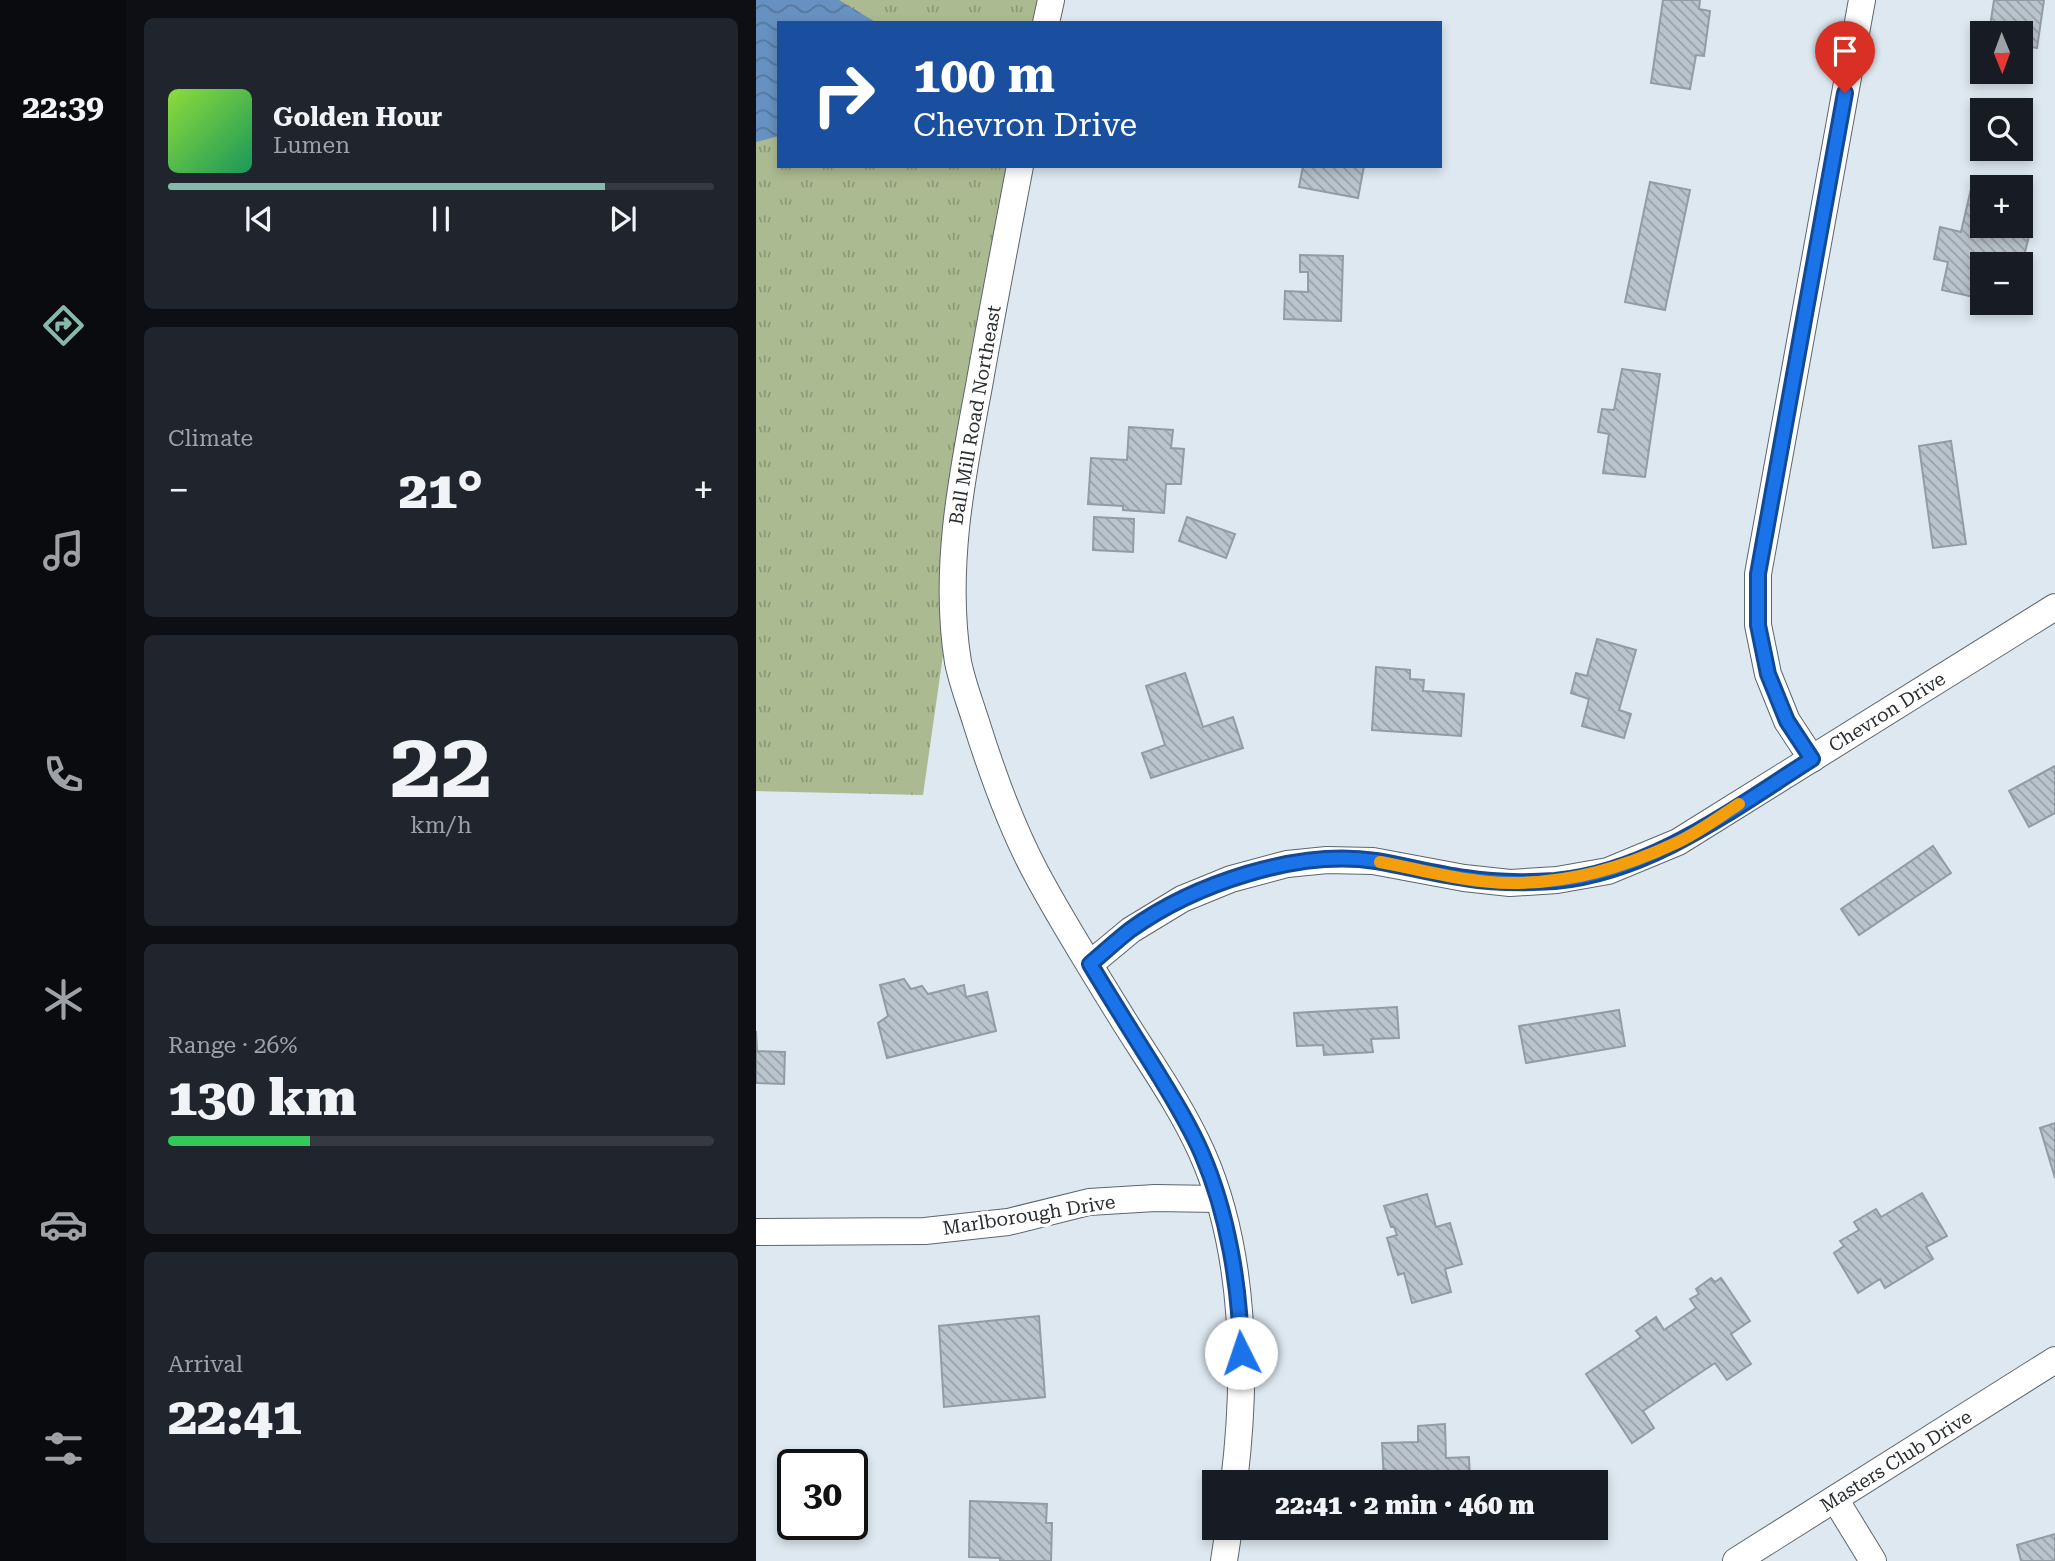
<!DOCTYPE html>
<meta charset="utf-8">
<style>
:root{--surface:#171b24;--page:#20242c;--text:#f1f3f6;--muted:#9ea1a6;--line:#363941;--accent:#86b9aa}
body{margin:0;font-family:"Roboto Serif",serif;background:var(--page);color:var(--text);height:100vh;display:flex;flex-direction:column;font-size:26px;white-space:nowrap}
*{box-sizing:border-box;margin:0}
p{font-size:23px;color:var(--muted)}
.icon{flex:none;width:38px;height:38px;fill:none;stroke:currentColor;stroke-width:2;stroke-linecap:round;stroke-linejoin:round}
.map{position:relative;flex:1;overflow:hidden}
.details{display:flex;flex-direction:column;gap:18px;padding:18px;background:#0d0f14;width:630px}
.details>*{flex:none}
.top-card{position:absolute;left:21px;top:21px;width:665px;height:147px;border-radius:0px;box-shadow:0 4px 10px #0003;background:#1a4fa0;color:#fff;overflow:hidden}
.needle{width:46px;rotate:179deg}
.tools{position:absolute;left:1214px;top:21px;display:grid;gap:14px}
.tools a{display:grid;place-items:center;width:63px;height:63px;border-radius:0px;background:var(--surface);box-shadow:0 4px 10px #0003;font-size:35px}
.speed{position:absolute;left:21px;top:1449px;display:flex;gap:14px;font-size:35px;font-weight:700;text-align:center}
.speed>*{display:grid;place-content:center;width:91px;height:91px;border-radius:50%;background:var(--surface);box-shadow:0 4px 10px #0003;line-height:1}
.speed .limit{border:4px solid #111;border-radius:10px;background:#fff;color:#111}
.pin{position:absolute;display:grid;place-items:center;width:60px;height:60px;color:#fff;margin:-72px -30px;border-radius:50% 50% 50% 0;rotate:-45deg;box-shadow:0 0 7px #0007}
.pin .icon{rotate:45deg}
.me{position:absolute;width:77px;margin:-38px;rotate:356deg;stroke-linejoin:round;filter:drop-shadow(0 0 5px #0008)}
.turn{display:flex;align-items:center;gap:24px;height:147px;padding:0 21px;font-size:32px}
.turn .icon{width:91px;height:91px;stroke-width:2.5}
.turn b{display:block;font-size:49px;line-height:60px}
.big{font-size:52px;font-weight:800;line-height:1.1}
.details .card{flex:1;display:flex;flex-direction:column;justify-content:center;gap:10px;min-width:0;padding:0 24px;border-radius:10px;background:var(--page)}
.details .dial{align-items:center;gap:0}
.dial b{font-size:91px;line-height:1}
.song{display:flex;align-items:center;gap:21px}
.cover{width:84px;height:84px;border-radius:10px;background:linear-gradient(135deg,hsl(90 70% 55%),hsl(150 70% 35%))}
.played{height:7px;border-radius:4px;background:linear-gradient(90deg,var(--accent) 80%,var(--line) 80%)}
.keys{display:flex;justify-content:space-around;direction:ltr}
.heat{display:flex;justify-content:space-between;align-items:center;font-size:38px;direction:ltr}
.charge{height:10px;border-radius:5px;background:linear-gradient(90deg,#34c759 26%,var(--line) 0)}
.trip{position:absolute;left:446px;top:1470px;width:406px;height:70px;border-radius:0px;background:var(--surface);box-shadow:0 4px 10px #0003;font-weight:800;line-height:70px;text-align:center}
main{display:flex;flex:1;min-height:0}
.dock{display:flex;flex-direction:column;width:126px;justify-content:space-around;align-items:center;background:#090b0e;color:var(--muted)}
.dock .icon{width:49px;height:49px}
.dock .selected{color:var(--accent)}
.dock b{font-size:32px;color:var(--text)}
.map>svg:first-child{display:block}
.grass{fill:url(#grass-tufts)}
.water{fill:url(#water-waves)}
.building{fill:url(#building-back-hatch);stroke:#929ca4;stroke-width:2}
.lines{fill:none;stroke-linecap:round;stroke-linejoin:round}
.minor-casing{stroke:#5d666d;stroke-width:28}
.minor{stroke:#fff;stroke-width:26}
.route-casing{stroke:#114b97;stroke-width:18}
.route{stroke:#1a73e8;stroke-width:12}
.slow{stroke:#f59e0b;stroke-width:12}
.labels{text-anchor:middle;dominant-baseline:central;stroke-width:7;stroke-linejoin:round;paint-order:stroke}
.street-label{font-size:19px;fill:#2a2e31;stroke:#fff}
</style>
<main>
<nav class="dock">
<b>22:39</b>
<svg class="icon selected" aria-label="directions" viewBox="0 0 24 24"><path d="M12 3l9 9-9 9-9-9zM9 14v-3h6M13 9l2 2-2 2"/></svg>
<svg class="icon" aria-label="music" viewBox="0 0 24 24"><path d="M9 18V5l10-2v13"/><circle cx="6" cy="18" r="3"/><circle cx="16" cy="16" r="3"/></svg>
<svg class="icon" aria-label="phone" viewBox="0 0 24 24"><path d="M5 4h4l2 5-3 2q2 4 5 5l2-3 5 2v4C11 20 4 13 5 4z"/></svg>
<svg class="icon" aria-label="climate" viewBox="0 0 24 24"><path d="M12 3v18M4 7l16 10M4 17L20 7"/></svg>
<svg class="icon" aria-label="car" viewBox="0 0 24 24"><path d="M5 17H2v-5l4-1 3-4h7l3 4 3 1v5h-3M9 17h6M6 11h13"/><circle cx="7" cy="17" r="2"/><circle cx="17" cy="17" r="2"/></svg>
<svg class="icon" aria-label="filters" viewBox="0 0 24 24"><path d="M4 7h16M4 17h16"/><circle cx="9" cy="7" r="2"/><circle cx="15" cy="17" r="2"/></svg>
</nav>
<section class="details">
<div class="card">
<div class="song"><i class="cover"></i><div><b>Golden Hour</b><p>Lumen</p></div></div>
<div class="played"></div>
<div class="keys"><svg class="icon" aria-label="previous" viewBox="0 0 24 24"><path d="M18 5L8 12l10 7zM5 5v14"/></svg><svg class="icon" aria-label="pause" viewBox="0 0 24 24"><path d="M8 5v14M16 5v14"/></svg><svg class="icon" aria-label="next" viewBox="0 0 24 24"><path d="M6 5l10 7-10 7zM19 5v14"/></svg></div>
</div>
<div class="card"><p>Climate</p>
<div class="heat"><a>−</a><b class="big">21°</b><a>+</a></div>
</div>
<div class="card dial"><b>22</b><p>km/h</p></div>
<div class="card"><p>Range · 26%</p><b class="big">130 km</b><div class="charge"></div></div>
<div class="card"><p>Arrival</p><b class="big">22:41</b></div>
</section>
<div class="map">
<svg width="1299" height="1561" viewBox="0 0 1299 1561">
<defs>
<pattern id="grass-tufts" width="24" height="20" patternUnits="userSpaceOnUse" patternTransform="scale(1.75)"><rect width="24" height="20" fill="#acba91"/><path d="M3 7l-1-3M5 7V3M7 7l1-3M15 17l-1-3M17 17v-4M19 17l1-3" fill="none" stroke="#8c9877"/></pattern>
<pattern id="water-waves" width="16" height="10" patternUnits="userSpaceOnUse" patternTransform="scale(1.75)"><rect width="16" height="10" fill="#6791c0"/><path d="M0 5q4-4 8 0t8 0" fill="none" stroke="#55779d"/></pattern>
<pattern id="building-back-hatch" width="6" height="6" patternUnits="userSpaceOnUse" patternTransform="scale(1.75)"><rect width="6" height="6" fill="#bac4cc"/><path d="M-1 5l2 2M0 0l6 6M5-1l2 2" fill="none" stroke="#97a0a6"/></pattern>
</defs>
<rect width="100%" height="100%" fill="#dde8f0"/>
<!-- grass -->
<polygon class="grass" points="0,0 281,0 278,23 23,23 23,166 257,166 167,795 0,791"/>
<!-- water -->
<polygon class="water" points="0,0 83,0 121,23 23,23 23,136 0,142"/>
<!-- building -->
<g class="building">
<polygon points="907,0 944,0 943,9 954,11 948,56 940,55 934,89 895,83"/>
<polygon points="1238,0 1288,0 1281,48 1265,45 1265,33 1233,33"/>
<polygon points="547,166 608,166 602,198 543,187"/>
<polygon points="894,182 934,190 909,310 869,302"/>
<polygon points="1215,189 1227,191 1227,226 1246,226 1274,232 1266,264 1242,259 1241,264 1227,264 1227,299 1186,290 1192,262 1178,259 1184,227 1205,232"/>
<polygon points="544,255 587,256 585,321 528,319 529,291 552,292 552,272 544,272"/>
<polygon points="866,369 904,374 889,477 847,473 853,434 842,432 846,409 858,410"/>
<polygon points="373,427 417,430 415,448 428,449 425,484 410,484 408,513 367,510 367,506 332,504 335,458 371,460"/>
<polygon points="1195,441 1210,544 1177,548 1163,446"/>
<polygon points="338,517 378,519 377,552 337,550"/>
<polygon points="431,517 479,534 470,558 423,541"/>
<polygon points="841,639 880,650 863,710 875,714 868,738 826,726 833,699 815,693 820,673 831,676"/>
<polygon points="620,667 654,670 654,679 668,680 667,691 708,694 705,736 616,730"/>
<polygon points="429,673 447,727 477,717 487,748 395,778 386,753 409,745 390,686"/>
<polygon points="1299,766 1299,813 1273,827 1253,791"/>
<polygon points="1177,846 1195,873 1103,935 1085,909"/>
<polygon points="148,979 155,989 166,986 172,994 208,985 210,997 231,992 240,1031 131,1058 122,1023 132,1016 124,985"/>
<polygon points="641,1007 643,1038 615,1039 617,1052 568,1055 567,1045 541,1046 538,1013"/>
<polygon points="863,1010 869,1046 770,1063 763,1026"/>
<polygon points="0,1031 1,1051 29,1052 28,1084 0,1083"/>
<polygon points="1299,1123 1299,1178 1284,1128"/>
<polygon points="1166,1193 1191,1236 1170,1247 1177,1259 1129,1288 1124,1279 1102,1293 1078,1253 1088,1246 1084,1241 1103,1230 1098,1222 1120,1209 1125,1217"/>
<polygon points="671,1194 680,1227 694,1223 706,1264 689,1269 695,1292 656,1303 648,1273 642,1275 631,1238 641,1235 638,1227 635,1227 628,1206"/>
<polygon points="955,1278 959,1282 965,1278 994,1321 975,1334 995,1364 971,1380 959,1363 887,1411 898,1428 876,1443 830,1374 885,1337 880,1331 900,1317 908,1330 940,1308 934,1299 943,1294 940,1289"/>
<polygon points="283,1316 289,1397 188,1407 183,1326"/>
<polygon points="689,1424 690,1458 713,1457 714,1482 628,1482 626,1443 662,1442 662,1426"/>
<polygon points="214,1501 291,1504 290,1523 296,1523 295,1561 244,1561 244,1558 213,1557"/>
<polygon points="1299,1534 1299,1561 1265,1561 1261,1545"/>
</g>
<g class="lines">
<!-- minor casing -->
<g class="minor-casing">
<g id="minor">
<polyline points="290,23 295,0"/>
<path d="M264 166C250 239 236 312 223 386 206 476 187 570 202 662 206 682 214 703 220 722 236 773 254 824 279 871 306 922 338 972 368 1021 395 1064 425 1106 446 1153 490 1252 491 1377 478 1482"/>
<polyline points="1056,759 1031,721 1012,674 1002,625 1002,574 1106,0"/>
<polyline points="334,964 375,930 426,899 475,879 531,864 571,860 617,861 708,878 754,883 801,880 852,871 922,842 1299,607"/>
<polyline points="0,1232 169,1231 252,1222 333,1202 399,1198 462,1199"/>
<polyline points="1079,1499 1117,1561"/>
<polyline points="468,1561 473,1528"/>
<polyline points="980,1561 1299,1360"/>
</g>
</g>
<!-- minor -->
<use href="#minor" class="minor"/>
</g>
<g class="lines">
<!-- route casing -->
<g class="route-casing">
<path id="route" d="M485 1353C484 1288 472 1214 446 1154 433 1124 416 1097 399 1069 377 1034 355 999 334 964 347 953 360 941 374 930 438 884 541 849 620 861 650 866 679 874 709 878 739 883 769 883 799 881 895 872 977 809 1056 759L1031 721 1012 674 1002 625V574L1089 93"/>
</g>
<!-- route -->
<use href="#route" class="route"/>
<!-- slow -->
<path class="slow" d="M624 862C667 870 711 883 755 883 815 883 866 868 920 843 942 833 963 817 983 804"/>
</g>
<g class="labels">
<!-- street labels -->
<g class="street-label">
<text transform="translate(219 415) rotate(-80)">Ball Mill Road Northeast</text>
<text transform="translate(1131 712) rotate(-32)">Chevron Drive</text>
<text transform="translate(273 1215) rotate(-9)">Marlborough Drive</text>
<text transform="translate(1140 1461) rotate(-32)">Masters Club Drive</text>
</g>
</g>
</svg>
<div class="tools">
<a><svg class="needle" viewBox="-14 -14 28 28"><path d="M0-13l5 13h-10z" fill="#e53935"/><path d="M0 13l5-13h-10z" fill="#9ea1a6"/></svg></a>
<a><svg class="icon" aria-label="search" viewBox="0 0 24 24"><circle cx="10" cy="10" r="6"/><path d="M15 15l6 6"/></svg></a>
<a>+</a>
<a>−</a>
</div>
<div class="speed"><div class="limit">30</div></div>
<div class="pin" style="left:1089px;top:93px;background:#d93025"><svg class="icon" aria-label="arrive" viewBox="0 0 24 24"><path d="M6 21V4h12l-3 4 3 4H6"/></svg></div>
<svg class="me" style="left:485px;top:1353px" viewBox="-20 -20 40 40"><circle r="19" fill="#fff"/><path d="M0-13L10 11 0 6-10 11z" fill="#1a73e8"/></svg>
<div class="trip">22:41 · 2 min · 460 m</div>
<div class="top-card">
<div class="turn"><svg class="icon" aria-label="right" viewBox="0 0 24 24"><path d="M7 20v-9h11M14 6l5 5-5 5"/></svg><div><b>100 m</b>Chevron Drive</div></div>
</div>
</div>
</main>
